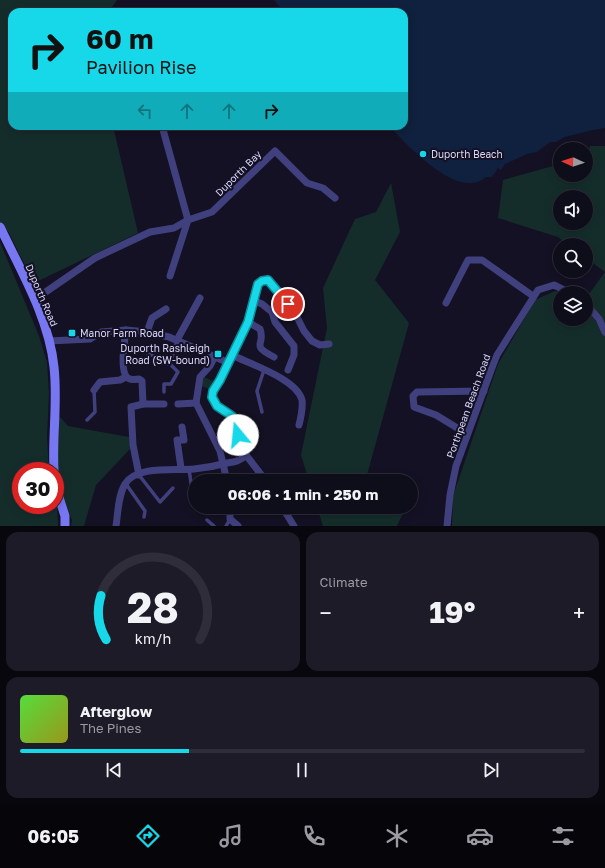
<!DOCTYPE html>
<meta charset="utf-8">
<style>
:root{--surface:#0e0d1a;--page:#1c1b27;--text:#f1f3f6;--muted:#9b9ca2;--line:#2e2d39;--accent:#16d8e8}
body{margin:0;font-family:"Golos Text",sans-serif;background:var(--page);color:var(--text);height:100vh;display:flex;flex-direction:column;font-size:15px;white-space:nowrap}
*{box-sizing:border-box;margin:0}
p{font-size:13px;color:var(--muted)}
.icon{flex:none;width:22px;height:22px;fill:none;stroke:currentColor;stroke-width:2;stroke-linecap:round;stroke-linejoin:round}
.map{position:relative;height:526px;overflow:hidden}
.panel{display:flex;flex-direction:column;gap:6px;padding:6px;background:#08070e;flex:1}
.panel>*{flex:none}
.guide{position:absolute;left:8px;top:8px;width:400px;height:122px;border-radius:12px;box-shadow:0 2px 10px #0003,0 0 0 1px var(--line);background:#16d8e8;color:#111;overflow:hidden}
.needle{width:26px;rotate:273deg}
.tools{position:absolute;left:553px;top:142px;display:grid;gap:8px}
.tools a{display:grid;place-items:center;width:40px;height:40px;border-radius:50%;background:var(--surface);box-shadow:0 2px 10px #0003,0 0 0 1px var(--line);font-size:20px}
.speed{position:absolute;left:12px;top:462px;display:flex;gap:8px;font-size:20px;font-weight:700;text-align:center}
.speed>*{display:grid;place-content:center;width:52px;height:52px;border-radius:50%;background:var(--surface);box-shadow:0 2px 10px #0003,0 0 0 1px var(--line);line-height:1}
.speed .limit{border:6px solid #d22;background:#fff;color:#111}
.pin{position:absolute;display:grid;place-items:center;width:34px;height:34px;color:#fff;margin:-17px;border:2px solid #fff;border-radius:50%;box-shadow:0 1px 4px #0007}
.me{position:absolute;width:44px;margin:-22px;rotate:343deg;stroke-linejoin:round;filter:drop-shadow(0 0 3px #0008)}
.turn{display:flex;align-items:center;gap:14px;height:84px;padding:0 12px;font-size:18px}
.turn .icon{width:52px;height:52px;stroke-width:2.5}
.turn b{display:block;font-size:28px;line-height:34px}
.lanes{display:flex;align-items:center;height:38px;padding:0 12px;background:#0003;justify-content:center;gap:20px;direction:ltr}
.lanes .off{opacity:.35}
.big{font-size:30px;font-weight:700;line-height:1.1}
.panel .tile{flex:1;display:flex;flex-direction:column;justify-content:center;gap:6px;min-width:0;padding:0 14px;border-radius:12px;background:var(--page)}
.panel .dial{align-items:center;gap:0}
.dial svg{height:104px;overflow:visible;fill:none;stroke:var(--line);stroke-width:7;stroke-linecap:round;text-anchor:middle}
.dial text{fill:var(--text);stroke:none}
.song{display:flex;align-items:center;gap:12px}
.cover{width:48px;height:48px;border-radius:6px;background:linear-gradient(135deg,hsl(110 70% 55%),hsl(60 70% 35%))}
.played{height:4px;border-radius:2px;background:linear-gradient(90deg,var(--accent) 30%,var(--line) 30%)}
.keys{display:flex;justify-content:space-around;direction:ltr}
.heat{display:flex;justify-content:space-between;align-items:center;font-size:22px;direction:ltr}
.panel .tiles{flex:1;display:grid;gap:6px;grid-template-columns:1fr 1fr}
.tile:last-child{grid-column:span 2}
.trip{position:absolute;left:188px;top:474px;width:230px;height:40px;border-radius:20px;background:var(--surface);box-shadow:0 2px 10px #0003,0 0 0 1px var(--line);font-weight:700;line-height:40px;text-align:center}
.tabs{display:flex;height:64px;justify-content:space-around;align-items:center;background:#06050a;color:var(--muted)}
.tabs .icon{width:28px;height:28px}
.tabs .active{color:var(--accent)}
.tabs b{font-size:18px;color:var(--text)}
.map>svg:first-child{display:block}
.green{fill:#142d2b;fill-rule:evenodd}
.water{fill:#0f213e}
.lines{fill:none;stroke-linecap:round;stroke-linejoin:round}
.lane{stroke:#41407e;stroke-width:3.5}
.street{stroke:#41407e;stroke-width:7}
.secondary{stroke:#7777f2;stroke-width:9}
.route-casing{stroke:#0e8c97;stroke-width:10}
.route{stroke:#16d8e8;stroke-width:7}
.poi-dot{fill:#16d8e8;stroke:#131123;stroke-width:1.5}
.labels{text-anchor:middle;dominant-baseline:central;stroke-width:4;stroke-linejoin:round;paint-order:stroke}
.poi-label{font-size:10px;fill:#dad7fb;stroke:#131123;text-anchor:start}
.street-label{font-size:10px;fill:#dad7fb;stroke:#131123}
</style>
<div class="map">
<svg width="605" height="526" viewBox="0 0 605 526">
<rect width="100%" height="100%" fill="#131123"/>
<!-- green -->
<g class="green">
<polygon points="0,0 117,0 108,12 12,12 12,126 123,126 114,130 138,233 34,283 8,231 0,229"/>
<path d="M590 146H605V332L586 304V298L605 272 586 258V245H568L558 237 498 218 503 180 560 164V175H586V162ZM560 197H586V223H560Z"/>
<polygon points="391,183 400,232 375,280 409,323 367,475 401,481 309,481 301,455 327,328 323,288 355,219 376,212"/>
<polygon points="0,242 39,336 47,362 49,394 47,437 49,471 21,471 21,505 55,505 55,500 57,503 58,526 0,526"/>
<polygon points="555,291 562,293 560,293 560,319 586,319 586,307 605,335 605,526 452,526 453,496 498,364 535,300"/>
<polygon points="204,377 213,381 209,389 201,386"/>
<polygon points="59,416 68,426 129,437 130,449 96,485 84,526 71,526 72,520 57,481"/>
<polygon points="317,507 406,507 397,526 323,526"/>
</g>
<!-- water -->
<path class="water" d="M274 0H605V128L593 130 565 137 556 142H550L537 152 527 154 505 164 501 170 498 168 492 177H486C459 202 407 145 389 126H404V12H284Z"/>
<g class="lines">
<!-- lane -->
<g class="lane">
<polyline points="148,363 148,354 159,357 163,363 170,364 177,340"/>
<polyline points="164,392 164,384 171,384 178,372 170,364"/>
<polyline points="262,412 257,391 264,370"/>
<polyline points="87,420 95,412 94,390"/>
<polyline points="189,469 192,490 195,492"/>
<polyline points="139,475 160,502 173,488"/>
<polyline points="126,484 145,511 144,517"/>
<polyline points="207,520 214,526"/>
<polyline points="226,526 230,519"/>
</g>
<!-- street -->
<g class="street">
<polyline points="162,126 188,220 170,276"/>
<polyline points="34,300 95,258 150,232 174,228 188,220 212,212 275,151 307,183 323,188 335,198"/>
<polyline points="255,301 262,304 272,312 275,322 294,346 294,355 288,370"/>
<polyline points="446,303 468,260 482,260 533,296"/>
<polyline points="586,304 599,319 605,332"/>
<path d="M248 322 260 329C266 346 249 344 274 357"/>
<path d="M126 330C125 339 118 376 130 379 132 380 137 379 139 379L142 381 143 404 131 407 133 445 139 475"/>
<polyline points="147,332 152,318 166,309"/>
<polyline points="177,340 200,298"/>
<polyline points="49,341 90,339 101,332 126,330 147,332 169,337 229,363"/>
<path d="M232 355C250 364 297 379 302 400 303 408 301 417 299 425"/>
<polyline points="215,356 210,366 200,377 196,403 220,451 227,481"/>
<polyline points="94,390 100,382 120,380 126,377"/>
<polyline points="143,404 164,404"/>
<polyline points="178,404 196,403"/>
<polyline points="467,434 436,415 414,407 413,396 417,392 484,391"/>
<polyline points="246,455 247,449 238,435 232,416 217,406 212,397 213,391 221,380 248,322 259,284 262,281 268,280 295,313 304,331 312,341 320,345 329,344"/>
<polyline points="246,455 266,481"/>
<polyline points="181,468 177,440 184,440 182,427"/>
<polyline points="230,507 230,519 238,526"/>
<polyline points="282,507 294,526"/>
<path d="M116 526C118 513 118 496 125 484 136 465 176 471 194 469 205 468 216 466 227 463 234 462 241 461 246 455"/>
<polyline points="447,526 450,495 456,466 493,365 497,355 538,290 554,285 570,293"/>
</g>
<!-- secondary -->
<g class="secondary">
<path d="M0 227C21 271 49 318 54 367 58 402 52 436 54 471"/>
<polyline points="55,485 65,516 65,526"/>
</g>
</g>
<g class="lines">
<!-- route casing -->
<g class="route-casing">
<polyline id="route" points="238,435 232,416 217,406 212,397 213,391 220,380 248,322 258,284 262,281 268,280 288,304"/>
</g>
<!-- route -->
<use href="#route" class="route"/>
</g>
<!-- markers -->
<g class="poi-dot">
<circle cx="423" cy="154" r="4"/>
<rect x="68" y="329" width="8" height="8" rx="2"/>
<rect x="214" y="350" width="8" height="8" rx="2"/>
</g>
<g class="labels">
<!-- poi labels -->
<g class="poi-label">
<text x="431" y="154">Duporth Beach</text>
<text x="80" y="333">Manor Farm Road</text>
<text x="210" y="348" text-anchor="end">Duporth Rashleigh<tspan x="210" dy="12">Road (SW-bound)</tspan></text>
</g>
<!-- street labels -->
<g class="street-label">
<text transform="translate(238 173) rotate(-45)">Duporth Bay</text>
<text transform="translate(42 295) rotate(67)">Duporth Road</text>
<text transform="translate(468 406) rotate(-70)">Porthpean Beach Road</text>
</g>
</g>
</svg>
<div class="tools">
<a><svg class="needle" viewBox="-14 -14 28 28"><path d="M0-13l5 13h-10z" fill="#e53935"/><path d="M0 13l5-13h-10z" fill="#9b9ca2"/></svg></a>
<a><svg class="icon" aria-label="sound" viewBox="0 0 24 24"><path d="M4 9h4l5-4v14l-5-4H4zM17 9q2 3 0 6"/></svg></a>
<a><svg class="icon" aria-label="search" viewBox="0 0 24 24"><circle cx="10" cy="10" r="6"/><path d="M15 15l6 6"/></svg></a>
<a><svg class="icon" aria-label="layers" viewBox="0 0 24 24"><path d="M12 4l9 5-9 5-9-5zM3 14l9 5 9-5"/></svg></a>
</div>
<div class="speed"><div class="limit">30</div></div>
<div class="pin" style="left:288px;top:304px;background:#d93025"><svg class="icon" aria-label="arrive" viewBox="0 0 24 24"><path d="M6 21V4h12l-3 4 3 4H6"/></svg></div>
<svg class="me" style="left:238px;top:435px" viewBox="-20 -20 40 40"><circle r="19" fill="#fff"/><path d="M0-13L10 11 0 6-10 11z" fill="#16d8e8"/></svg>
<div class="trip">06:06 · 1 min · 250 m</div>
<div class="guide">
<div class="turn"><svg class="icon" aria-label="right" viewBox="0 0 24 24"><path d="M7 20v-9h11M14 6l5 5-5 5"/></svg><div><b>60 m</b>Pavilion Rise</div></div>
<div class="lanes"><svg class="icon off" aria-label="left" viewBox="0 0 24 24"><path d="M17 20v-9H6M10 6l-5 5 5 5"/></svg><svg class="icon off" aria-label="ahead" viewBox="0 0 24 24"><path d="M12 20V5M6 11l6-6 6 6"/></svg><svg class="icon off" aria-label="ahead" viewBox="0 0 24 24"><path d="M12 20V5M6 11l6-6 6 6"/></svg><svg class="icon" aria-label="right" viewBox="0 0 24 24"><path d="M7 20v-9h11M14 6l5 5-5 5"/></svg></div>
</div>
</div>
<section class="panel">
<div class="tiles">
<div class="tile dial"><svg viewBox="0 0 100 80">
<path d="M14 69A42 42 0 1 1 86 69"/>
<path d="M14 69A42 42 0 0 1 10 35" stroke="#16d8e8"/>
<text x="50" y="56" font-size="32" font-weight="700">28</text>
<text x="50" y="72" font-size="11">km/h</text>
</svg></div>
<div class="tile"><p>Climate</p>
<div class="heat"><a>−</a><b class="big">19°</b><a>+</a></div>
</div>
<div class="tile">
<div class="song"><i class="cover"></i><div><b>Afterglow</b><p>The Pines</p></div></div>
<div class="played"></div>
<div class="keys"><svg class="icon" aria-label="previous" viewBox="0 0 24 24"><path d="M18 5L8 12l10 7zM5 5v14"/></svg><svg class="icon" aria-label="pause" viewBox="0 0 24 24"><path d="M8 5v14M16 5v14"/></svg><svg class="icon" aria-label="next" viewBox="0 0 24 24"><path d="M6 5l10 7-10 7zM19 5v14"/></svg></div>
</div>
</div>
</section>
<nav class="tabs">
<b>06:05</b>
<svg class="icon active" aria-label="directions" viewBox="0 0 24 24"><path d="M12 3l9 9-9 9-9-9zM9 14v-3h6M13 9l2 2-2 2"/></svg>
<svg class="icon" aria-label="music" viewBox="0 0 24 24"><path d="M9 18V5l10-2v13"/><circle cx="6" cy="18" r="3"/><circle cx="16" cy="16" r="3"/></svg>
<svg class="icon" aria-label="phone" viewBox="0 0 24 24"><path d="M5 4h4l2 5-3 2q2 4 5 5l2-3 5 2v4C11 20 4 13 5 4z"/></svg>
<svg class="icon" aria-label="climate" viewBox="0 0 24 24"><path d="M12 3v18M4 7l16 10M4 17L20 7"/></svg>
<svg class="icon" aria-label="car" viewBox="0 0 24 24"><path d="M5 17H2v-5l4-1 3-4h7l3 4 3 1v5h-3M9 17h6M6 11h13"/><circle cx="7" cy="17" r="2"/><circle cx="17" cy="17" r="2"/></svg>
<svg class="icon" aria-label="filters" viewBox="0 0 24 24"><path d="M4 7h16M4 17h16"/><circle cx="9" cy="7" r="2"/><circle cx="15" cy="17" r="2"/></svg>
</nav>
